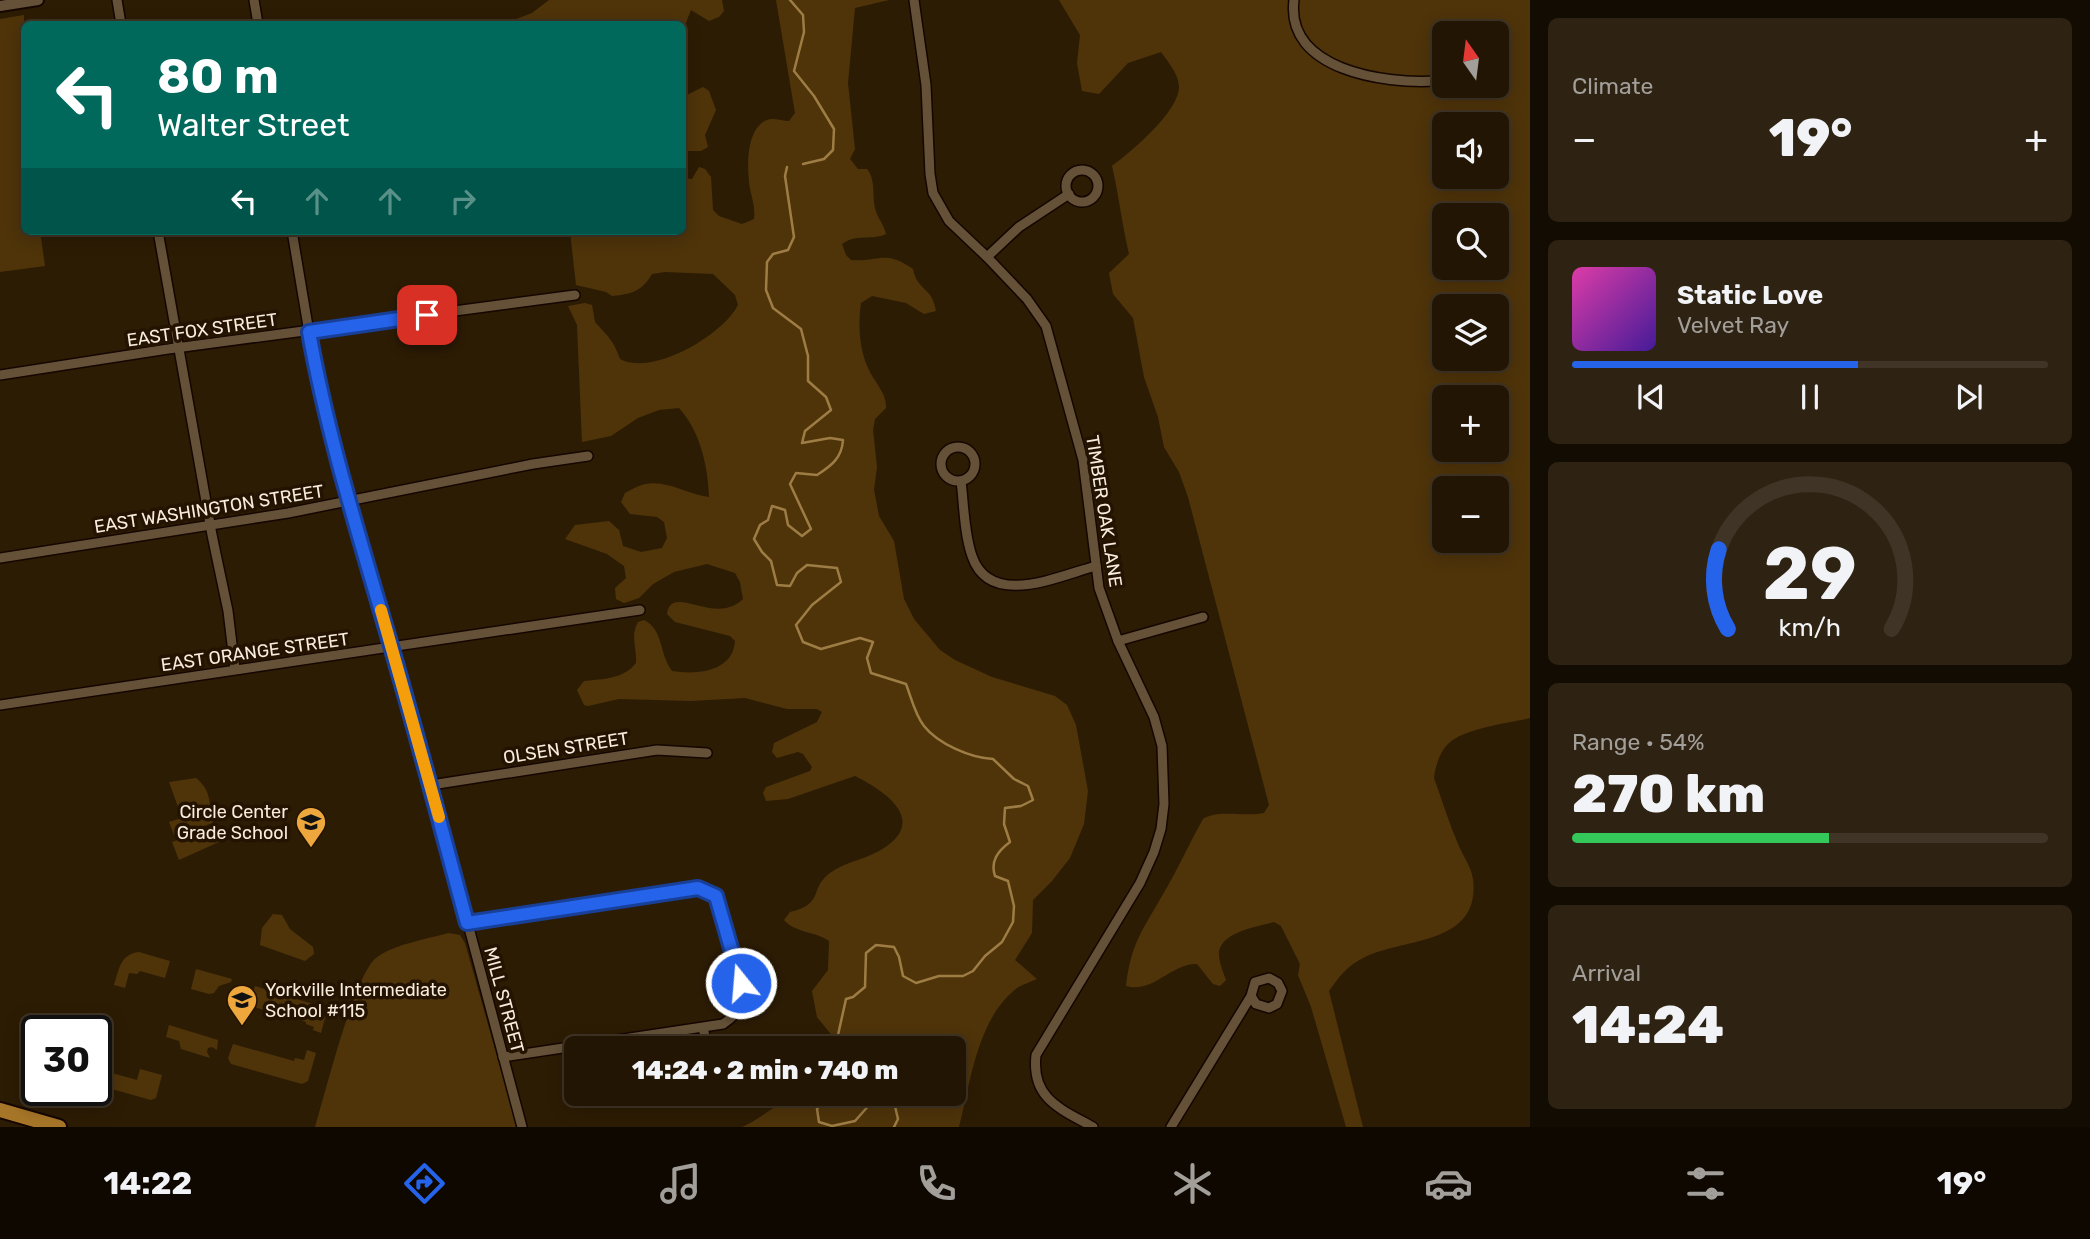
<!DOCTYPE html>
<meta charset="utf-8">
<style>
:root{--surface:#221503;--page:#2e2212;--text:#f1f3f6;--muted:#a29f9a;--line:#3f3425;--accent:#2563eb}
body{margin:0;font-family:Rubik,sans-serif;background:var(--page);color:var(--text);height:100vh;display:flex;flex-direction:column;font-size:26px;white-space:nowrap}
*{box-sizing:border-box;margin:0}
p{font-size:23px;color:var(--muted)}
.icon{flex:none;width:38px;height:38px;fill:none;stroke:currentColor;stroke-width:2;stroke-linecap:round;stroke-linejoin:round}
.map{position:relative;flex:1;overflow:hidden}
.sheet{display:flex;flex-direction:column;gap:18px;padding:18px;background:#130c02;width:560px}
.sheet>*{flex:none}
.guide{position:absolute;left:21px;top:21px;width:665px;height:214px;border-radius:10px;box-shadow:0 4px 18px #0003,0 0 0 2px var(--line);background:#00695c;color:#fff;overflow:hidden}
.needle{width:46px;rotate:346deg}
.tools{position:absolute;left:1432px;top:21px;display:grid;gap:14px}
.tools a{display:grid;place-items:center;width:77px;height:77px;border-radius:10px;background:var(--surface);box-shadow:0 4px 18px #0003,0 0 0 2px var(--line);font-size:35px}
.speed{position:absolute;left:21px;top:1015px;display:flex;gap:14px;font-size:35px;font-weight:700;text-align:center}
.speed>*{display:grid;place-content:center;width:91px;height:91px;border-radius:50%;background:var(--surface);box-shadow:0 4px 18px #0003,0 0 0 2px var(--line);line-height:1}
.speed .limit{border:4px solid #111;border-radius:10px;background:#fff;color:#111}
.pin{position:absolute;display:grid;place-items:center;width:60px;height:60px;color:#fff;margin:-30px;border-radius:14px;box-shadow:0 4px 10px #0006}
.me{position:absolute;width:77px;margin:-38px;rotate:343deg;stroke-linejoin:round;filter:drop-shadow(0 0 5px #0008)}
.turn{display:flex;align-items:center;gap:24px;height:147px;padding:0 21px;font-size:32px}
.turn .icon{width:91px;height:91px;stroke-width:2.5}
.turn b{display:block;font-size:49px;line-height:60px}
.lanes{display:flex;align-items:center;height:66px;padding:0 21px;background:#0003;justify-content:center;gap:35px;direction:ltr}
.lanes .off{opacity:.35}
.big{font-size:52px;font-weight:800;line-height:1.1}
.sheet .widget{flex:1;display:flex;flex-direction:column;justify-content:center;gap:10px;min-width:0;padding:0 24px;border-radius:10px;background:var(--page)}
.sheet .dial{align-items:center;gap:0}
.dial svg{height:182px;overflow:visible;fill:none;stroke:var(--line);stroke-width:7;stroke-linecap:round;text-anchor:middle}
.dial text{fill:var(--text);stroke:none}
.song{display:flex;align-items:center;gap:21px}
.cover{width:84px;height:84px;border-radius:10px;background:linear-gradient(135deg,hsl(320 70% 55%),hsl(260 70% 35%))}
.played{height:7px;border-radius:4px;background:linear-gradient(90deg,var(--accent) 60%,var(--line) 60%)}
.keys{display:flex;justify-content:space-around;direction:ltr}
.heat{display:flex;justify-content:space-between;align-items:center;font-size:38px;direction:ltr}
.charge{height:10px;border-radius:5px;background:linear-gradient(90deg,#34c759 54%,var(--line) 0)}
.trip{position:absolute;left:564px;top:1036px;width:402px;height:70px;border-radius:10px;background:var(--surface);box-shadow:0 4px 18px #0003,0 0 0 2px var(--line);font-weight:800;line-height:70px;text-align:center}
.dock{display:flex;height:112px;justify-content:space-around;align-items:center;background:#0e0801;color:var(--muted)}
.dock .icon{width:49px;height:49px}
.dock .on{color:var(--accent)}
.dock b{font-size:32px;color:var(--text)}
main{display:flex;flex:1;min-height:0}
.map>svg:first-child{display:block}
.green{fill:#4f340a;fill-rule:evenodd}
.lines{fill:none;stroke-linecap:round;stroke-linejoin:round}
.stream{stroke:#9e7d45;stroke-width:2.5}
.minor-casing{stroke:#150600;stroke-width:12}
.tertiary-casing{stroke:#150600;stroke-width:14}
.primary-casing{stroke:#150600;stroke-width:18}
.minor{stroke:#645138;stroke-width:9}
.tertiary{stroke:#645138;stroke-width:10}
.primary{stroke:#a77628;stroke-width:14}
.route-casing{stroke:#184099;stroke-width:18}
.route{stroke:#2563eb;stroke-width:12}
.slow{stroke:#f59e0b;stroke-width:12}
.labels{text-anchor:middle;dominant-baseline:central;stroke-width:7;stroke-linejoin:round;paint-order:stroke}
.street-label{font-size:18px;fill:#f8ecde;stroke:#231300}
.poi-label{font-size:18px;fill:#f8ecde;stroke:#231300;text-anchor:end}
</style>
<main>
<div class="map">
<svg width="1530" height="1127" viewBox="0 0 1530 1127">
<rect width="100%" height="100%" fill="#2d1c04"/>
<!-- green -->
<g class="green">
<polygon points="549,0 722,0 724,11 719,17 709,21 691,10 683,30 682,24 503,24 532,13"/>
<path d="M776 0H889L855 8 848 83 855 149 850 159 858 169H867C876 180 872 195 875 208 877 218 884 224 886 234 871 241 857 233 842 244L846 255 851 260C881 262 884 249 913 269 917 291 932 286 936 311L924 314 906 303 872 296 861 303C858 324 859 348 868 368 874 382 887 393 886 408L875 419 873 430 877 467 874 490 879 516 894 541 904 599 914 619 940 650 955 660 992 677 1055 696 1067 705 1076 725 1088 791 1084 824 1070 858 1052 881 1033 900 1032 933 1015 960 1037 979C1031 982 1023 984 1017 988 977 1019 971 1081 959 1127H742C757 1121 768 1110 782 1103 793 1098 802 1101 814 1094H954V1048H842L817 1017 812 991 828 970 829 941C815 931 795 933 784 920L790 912C825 904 809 888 830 873 845 862 863 860 879 851 930 822 887 792 855 776L788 799 766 801 763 793 766 787 810 771 812 767 803 754 798 752 777 758 772 752 774 743 817 722 822 712 817 709H787L745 698 691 701 619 699 588 706 584 705 577 690 584 681C603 679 624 679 636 663 637 647 630 637 638 622L644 620C664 630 659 654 672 671 697 675 733 672 735 641L730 636 675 622 667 614C671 582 715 627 743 599L740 582 735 573 707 564 674 572 653 584 639 598 624 603 616 599 615 588 626 578 624 566 607 554 565 539 575 525 609 521 619 530 623 546 641 552 662 548 667 538 664 522 657 517 630 514 621 502 625 493C631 490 639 485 646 484 668 480 688 495 709 497 708 466 700 431 679 408L659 410 638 418 611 436 582 442 577 325 568 306 585 303 592 305 595 322C608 337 613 339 620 359 652 377 723 335 738 305L735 295 713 274 665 272 652 274C642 291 632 294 612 296L606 292 576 285 570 231H682L683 178 692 179 699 167 705 169 711 177 713 210 719 216 742 224 754 219C756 205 750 195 749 181 747 163 747 128 767 120 773 117 782 121 789 121L795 113Z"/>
<path d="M1059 0H1530V718C1509 723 1465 728 1449 743 1440 751 1435 767 1434 778 1442 800 1449 823 1458 844 1463 856 1471 866 1473 879 1481 946 1404 937 1363 958 1347 966 1339 977 1329 991L1363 1127H1346L1311 1007 1298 975 1300 964 1281 926 1274 922C1258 927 1224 931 1219 951 1218 960 1223 971 1226 980L1220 986 1213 984 1197 964C1171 963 1153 994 1126 986 1131 944 1142 931 1162 896 1177 871 1189 844 1203 819 1217 809 1245 817 1264 813L1269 805 1188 497 1179 472 1164 447 1158 417 1144 377 1133 318 1113 294 1109 273 1129 254C1122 225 1119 196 1112 166 1131 152 1180 111 1179 86 1178 73 1168 62 1161 52L1128 63 1099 94 1082 91 1077 63 1080 35ZM1444 33H1496V86H1444ZM1444 124H1496V177H1444ZM1444 215H1496V268H1444ZM1444 306H1496V359H1444ZM1444 397H1496V450H1444ZM1444 488H1496V541H1444Z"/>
<polygon points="24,15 24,231 40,231 45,266 0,272 0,19"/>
<polygon points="703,87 709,91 716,110 705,135 708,147 701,151 683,151 683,97"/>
<path d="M196 778C213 792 208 804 213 823L174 835 169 822 182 818 169 782Z"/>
<polygon points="211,828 219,842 179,860 172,842"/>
<polygon points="273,914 282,915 290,929 313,947 314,954 305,961 260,945 262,928"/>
<path d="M448 933 460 935 465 943 517 1127H315C325 1094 354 976 376 958 391 945 428 939 448 933Z"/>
<path d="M139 952 170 961 165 978 140 971 137 974 129 973 125 988 114 985C119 970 120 954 139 952Z"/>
<polygon points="196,969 232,979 231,982 219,986 214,993 209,994 191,989"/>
<polygon points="255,986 319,1006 325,1018 321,1033 313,1030 314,1027 306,1024 306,1022 254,1007 257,995 253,992"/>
<polygon points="169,1025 218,1040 217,1050 212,1047 208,1048 207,1052 210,1058 181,1049 179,1041 166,1037"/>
<polygon points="233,1044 294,1061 295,1058 304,1060 307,1050 316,1053 308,1081 302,1084 231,1064 228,1058"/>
<polygon points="96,1056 104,1058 101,1070 137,1080 140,1069 162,1075 156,1098 151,1100 101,1086 96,1083"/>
</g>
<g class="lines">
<!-- stream -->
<g class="stream">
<polyline points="790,0 803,15 804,32 794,71 814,96 834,129 833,150 824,159 803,164"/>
<path d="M787 167 785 176 794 237 788 250 773 254 767 262 766 290 773 308 801 329 808 356V381L826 397 831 410 805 431 802 443 830 438 843 440C842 458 831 466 817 475L796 473 790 484 811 529 802 536 788 525 785 510 772 506 768 520 760 525 754 539 762 552 771 561 777 585 790 586 797 573 807 565 837 568 841 582 812 605 796 625 803 642 821 649 860 638 873 642 867 658 871 673 906 684C911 697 915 715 924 726 938 744 971 758 993 759L1014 779 1028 786 1033 800 1021 806 1005 808 1004 824 1010 842C998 851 990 861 995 876L1008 881 1014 906 1013 922 1002 942 985 956 973 971 963 976H939L916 983 903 976 899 957 894 947 876 945 866 953 865 987 853 997 846 999 838 1035 847 1048"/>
<polyline points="828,1094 817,1109 819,1122 832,1126 855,1121 871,1103 893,1098 898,1119 894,1127"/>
</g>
<!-- minor casing -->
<g class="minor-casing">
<g id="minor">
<polyline points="117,0 121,24"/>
<polyline points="254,0 258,24"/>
<path d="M914 0 926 85 930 174 933 193 949 221 987 257 1027 299 1046 326 1083 460 1099 588 1118 641 1154 717 1162 746 1164 804 1161 829 1154 852 1140 883 1036 1055C1031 1099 1061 1109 1093 1127"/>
<path d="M1294 0C1285 70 1384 84 1435 81"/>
<circle cx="1082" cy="186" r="16"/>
<polyline points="158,231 212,535 228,611 235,669"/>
<polyline points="292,231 314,362 335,452 431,785 522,1127"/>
<polyline points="987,257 1019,227 1069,194"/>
<polyline points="0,375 168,349 575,295"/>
<circle cx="958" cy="464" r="17"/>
<path d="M961 481C964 505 964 533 972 556 990 609 1058 576 1096 566"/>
<polyline points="0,558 288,513 533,464 588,456"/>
<polyline points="1118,641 1203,617"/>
<polyline points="0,705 640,610"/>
<polyline points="431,785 657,750 707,753"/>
<path d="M467 923 698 888 716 896C722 919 745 978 743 998 741 1010 732 1018 723 1024L503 1057"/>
<polyline points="703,1028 708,1048"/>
<polyline points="676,1032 681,1048"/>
<polyline points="1171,1127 1251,996 1255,982 1269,978 1278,983 1282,991 1277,1004 1269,1008 1256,1004 1251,996"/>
</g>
</g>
<!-- tertiary casing -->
<g class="tertiary-casing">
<polyline id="tertiary" points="0,6 38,0"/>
</g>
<!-- primary casing -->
<g class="primary-casing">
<polyline id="primary" points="0,1110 59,1127"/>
</g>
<!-- minor -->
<use href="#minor" class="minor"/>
<!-- tertiary -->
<use href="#tertiary" class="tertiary"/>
<!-- primary -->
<use href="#primary" class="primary"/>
</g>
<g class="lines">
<!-- route casing -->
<g class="route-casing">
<path id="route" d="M427 315 309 332C328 439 361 542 391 646 418 738 442 831 467 923L698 888 716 896 741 983"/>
</g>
<!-- route -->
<use href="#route" class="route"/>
<!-- slow -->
<polyline class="slow" points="381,610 439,817"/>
</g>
<!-- icons -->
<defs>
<g id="school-pin" transform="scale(1.575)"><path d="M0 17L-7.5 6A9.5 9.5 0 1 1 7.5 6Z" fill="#eea73d" stroke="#231300"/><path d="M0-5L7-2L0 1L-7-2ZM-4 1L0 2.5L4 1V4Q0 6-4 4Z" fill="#111"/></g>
</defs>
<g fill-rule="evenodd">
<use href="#school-pin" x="311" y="822"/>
<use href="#school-pin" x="242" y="1000"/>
</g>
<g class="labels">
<!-- street labels -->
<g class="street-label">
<text transform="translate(202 330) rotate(-8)">EAST FOX STREET</text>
<text transform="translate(209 509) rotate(-9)">EAST WASHINGTON STREET</text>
<text transform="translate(1104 511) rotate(81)">TIMBER OAK LANE</text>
<text transform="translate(255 652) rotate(-8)">EAST ORANGE STREET</text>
<text transform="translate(566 748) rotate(-9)">OLSEN STREET</text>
<text transform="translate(504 1000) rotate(75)">MILL STREET</text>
</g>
<!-- poi labels -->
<g class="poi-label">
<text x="288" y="812">Circle Center<tspan x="288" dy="21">Grade School</tspan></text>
<text x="265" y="990" text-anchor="start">Yorkville Intermediate<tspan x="265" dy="21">School #115</tspan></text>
</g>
</g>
</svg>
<div class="tools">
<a><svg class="needle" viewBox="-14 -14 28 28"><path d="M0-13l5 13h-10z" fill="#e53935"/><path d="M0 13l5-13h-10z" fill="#a29f9a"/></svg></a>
<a><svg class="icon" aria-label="sound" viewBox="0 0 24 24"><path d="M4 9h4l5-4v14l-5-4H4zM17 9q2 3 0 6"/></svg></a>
<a><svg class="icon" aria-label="search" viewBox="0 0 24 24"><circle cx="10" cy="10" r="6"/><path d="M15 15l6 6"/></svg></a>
<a><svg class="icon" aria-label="layers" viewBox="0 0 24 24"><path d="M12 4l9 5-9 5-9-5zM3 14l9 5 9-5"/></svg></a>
<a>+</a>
<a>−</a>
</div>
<div class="speed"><div class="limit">30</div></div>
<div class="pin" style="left:427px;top:315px;background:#d93025"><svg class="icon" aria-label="arrive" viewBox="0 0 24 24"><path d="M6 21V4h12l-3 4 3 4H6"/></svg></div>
<svg class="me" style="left:741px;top:983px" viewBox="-20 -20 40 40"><circle r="17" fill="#2563eb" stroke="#fff" stroke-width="3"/><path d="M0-11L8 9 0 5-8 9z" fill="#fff"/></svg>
<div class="trip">14:24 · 2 min · 740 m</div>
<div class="guide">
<div class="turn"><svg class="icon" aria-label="left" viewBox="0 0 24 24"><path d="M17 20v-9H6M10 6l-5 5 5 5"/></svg><div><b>80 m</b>Walter Street</div></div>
<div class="lanes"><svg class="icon" aria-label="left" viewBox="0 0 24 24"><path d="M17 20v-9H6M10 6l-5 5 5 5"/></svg><svg class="icon off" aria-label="ahead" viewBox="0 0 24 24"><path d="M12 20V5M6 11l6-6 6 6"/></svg><svg class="icon off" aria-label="ahead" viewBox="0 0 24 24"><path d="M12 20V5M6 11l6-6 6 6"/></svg><svg class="icon off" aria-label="right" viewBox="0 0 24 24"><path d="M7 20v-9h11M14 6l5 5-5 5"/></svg></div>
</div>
</div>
<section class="sheet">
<div class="widget"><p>Climate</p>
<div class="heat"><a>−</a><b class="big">19°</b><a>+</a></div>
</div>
<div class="widget">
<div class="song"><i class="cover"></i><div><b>Static Love</b><p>Velvet Ray</p></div></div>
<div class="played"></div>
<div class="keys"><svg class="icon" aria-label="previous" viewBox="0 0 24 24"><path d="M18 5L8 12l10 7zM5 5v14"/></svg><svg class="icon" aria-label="pause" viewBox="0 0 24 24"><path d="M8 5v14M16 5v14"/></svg><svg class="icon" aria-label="next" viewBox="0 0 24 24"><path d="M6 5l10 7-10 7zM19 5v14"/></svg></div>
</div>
<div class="widget dial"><svg viewBox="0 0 100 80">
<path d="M14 69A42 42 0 1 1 86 69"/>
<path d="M14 69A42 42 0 0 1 10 34" stroke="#2563eb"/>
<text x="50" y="56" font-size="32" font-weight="700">29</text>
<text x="50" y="72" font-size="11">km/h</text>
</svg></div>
<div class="widget"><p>Range · 54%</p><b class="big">270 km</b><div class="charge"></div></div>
<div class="widget"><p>Arrival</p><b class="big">14:24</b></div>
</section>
</main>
<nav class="dock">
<b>14:22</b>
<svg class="icon on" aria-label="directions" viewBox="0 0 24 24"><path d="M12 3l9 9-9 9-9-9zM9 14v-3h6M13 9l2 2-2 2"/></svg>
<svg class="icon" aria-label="music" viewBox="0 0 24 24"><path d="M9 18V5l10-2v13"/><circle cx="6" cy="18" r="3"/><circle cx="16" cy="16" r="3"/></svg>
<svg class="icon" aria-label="phone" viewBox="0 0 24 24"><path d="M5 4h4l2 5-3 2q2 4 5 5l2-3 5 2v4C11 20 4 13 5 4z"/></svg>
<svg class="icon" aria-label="climate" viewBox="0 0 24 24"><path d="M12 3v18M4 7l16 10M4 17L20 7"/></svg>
<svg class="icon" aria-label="car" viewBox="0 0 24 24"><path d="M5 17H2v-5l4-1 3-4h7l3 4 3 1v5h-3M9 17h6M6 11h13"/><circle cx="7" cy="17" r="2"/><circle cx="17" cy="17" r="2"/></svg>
<svg class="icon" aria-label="filters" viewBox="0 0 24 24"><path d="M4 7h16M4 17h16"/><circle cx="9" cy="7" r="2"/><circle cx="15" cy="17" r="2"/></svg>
<b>19°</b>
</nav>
